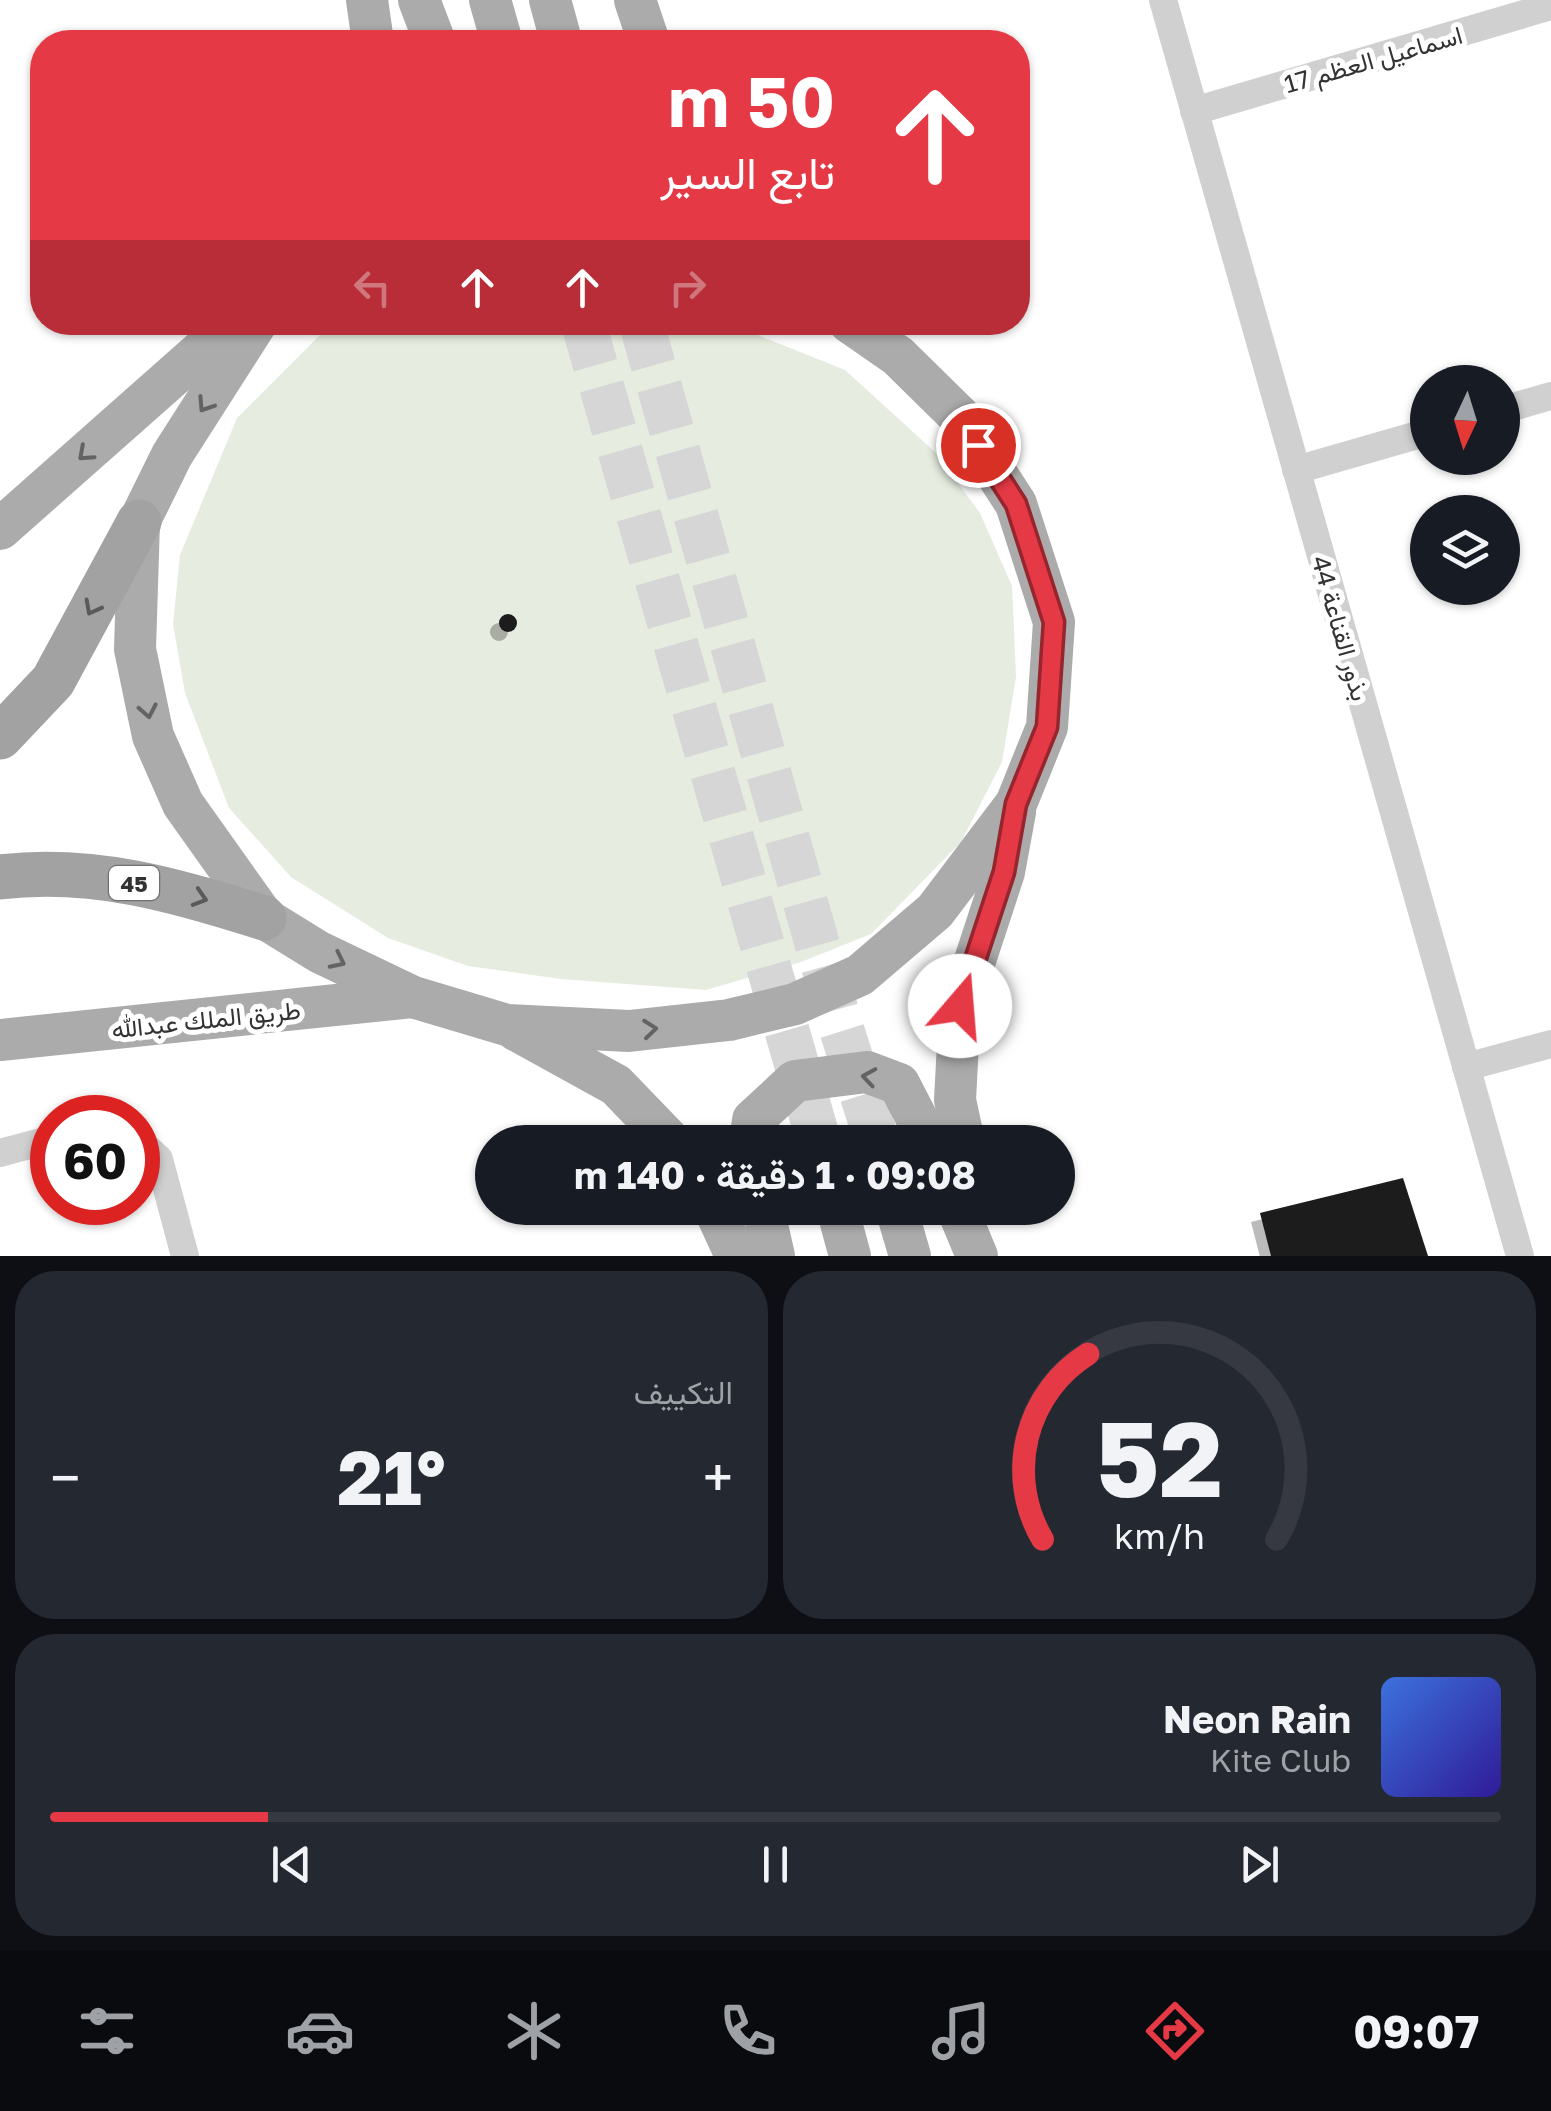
<!DOCTYPE html>
<html lang="ar">
<meta charset="utf-8">
<style>
:root{--surface:#171b24;--page:#242831;--text:#f1f3f6;--muted:#9ea1a6;--line:#363941;--accent:#e63946}
body{margin:0;font-family:"Golos Text",Vazirmatn,sans-serif;background:var(--page);color:var(--text);direction:rtl;height:100vh;display:flex;flex-direction:column;font-size:38px;white-space:nowrap}
*{box-sizing:border-box;margin:0}
p{font-size:32px;color:var(--muted)}
.icon{flex:none;width:55px;height:55px;fill:none;stroke:currentColor;stroke-width:2;stroke-linecap:round;stroke-linejoin:round}
.map{position:relative;height:1256px;overflow:hidden;direction:ltr}
.panel{display:flex;flex-direction:column;gap:15px;padding:15px;background:#0d0f14;flex:1}
.panel>*{flex:none}
.banner{position:absolute;left:30px;top:30px;width:1000px;height:305px;border-radius:40px;box-shadow:0 2px 8px #0004;direction:rtl;background:#e63946;color:#fff;overflow:hidden}
.needle{width:65px;rotate:184deg}
.buttons{position:absolute;left:1410px;top:365px;display:grid;gap:20px}
.buttons a{display:grid;place-items:center;width:110px;height:110px;border-radius:50%;background:var(--surface);box-shadow:0 2px 8px #0004;font-size:50px}
.speed{position:absolute;left:30px;top:1095px;display:flex;gap:20px;font-size:50px;font-weight:700;text-align:center}
.speed>*{display:grid;place-content:center;width:130px;height:130px;border-radius:50%;background:var(--surface);box-shadow:0 2px 8px #0004;line-height:1}
.speed .limit{border:15px solid #d22;background:#fff;color:#111}
.pin{position:absolute;display:grid;place-items:center;width:85px;height:85px;color:#fff;margin:-42px;border:5px solid #fff;border-radius:50%;box-shadow:0 2px 10px #0007}
.me{position:absolute;width:110px;margin:-55px;rotate:18deg;stroke-linejoin:round;filter:drop-shadow(0 0 8px #0008)}
.turn{display:flex;align-items:center;gap:35px;height:210px;padding:0 30px;font-size:45px}
.turn .icon{width:130px;height:130px;stroke-width:2.5}
.turn b{display:block;font-size:70px;line-height:85px}
.lanes{display:flex;align-items:center;height:95px;padding:0 30px;background:#0003;justify-content:center;gap:50px;direction:ltr}
.lanes .off{opacity:.35}
.big{font-size:75px;font-weight:700;line-height:1.1}
.panel .card{flex:1;display:flex;flex-direction:column;justify-content:center;gap:15px;min-width:0;padding:0 35px;border-radius:40px;background:var(--page)}
.panel .dial{align-items:center;gap:0}
.dial svg{height:260px;overflow:visible;fill:none;stroke:var(--line);stroke-width:7;stroke-linecap:round;text-anchor:middle}
.dial text{fill:var(--text);stroke:none}
.song{display:flex;align-items:center;gap:30px}
.cover{width:120px;height:120px;border-radius:15px;background:linear-gradient(135deg,hsl(220 70% 55%),hsl(250 70% 35%))}
.played{height:10px;border-radius:5px;background:linear-gradient(90deg,var(--accent) 15%,var(--line) 15%)}
.keys{display:flex;justify-content:space-around;direction:ltr}
.heat{display:flex;justify-content:space-between;align-items:center;font-size:55px;direction:ltr}
.panel .tiles{flex:1;display:grid;gap:15px;grid-template-columns:1fr 1fr}
.card:last-child{grid-column:span 2}
.trip{position:absolute;left:475px;top:1125px;width:600px;height:100px;border-radius:50px;background:var(--surface);box-shadow:0 2px 8px #0004;font-weight:700;line-height:100px;text-align:center;direction:rtl}
.dock{display:flex;height:160px;justify-content:space-around;align-items:center;background:#090b0e;color:var(--muted)}
.dock .icon{width:70px;height:70px}
.dock .active{color:var(--accent)}
.dock b{font-size:45px;color:var(--text)}
.map>svg:first-child{display:block}
.green{fill:#e6ecdf}
.building{fill:#1a1a1a;filter:url(#shadow)}
.lines{fill:none;stroke-linecap:round;stroke-linejoin:round}
.trunk-tunnel{stroke:#d6d6d6;stroke-width:45;stroke-dasharray:45 22;stroke-linecap:butt}
.minor{stroke:#d0d0d0;stroke-width:28}
.primary{stroke:#ababab;stroke-width:42}
.trunk{stroke:#a2a2a2;stroke-width:45}
.oneway{stroke:#636363}
.oneway2{stroke:#5a5a5a}
.route-casing{stroke:#96252e;stroke-width:25}
.route{stroke:#e63946;stroke-width:18}
.labels{text-anchor:middle;dominant-baseline:central;stroke-width:10;stroke-linejoin:round;paint-order:stroke}
.shield{fill:#fff;stroke:#707070;stroke-width:2.5}
.shield-label{font-size:22px;font-weight:bold;fill:#333}
.street-label{font-size:25px;fill:#333;stroke:#fff}
</style>
<div class="map">
<svg width="1551" height="1256" viewBox="0 0 1551 1256">
<defs>
<filter id="shadow"><feDropShadow dx="-9" dy="9" stdDeviation="0" flood-color="#0004"/></filter>
</defs>
<rect width="100%" height="100%" fill="#fff"/>
<!-- green -->
<polygon class="green" points="342,322 728,323 845,370 935,452 980,513 1012,586 1016,677 1002,762 961,842 871,934 801,962 706,990 561,979 468,966 388,938 291,877 229,808 185,693 173,624 180,555 237,418 328,327"/>
<!-- building -->
<g class="building">
<circle cx="508" cy="623" r="9"/>
<polygon points="1403,1178 1428,1256 1271,1256 1260,1213"/>
</g>
<g class="lines">
<!-- trunk-tunnel -->
<g class="trunk-tunnel">
<polyline points="583,322 819,1142"/>
<polyline points="641,322 839,1021 877,1142"/>
</g>
<!-- minor -->
<g class="minor">
<polyline points="1163,0 1520,1256"/>
<polyline points="1194,111 1551,6"/>
<polyline points="1502,410 1551,396"/>
<polyline points="1296,470 1428,432"/>
<polyline points="1466,1067 1551,1044"/>
<polyline points="138,1140 159,1159 185,1256"/>
<polyline points="0,1153 52,1139"/>
</g>
<!-- primary -->
<g class="primary">
<polyline points="367,0 373,42"/>
<polyline points="419,0 435,42"/>
<polyline points="490,0 502,42"/>
<polyline points="550,0 559,33"/>
<polyline points="635,0 649,42"/>
<polyline points="257,322 172,455 139,522 135,649 153,736 183,804 264,918 319,952 413,997 507,1025 629,1031 729,1020 795,1004 860,975 935,911 1016,804 1047,727 1054,622 1016,504 959,416 898,356 849,322"/>
<polyline points="0,529 217,337 238,322"/>
<polyline points="516,1030 616,1085 671,1142"/>
<polyline points="0,1040 412,997"/>
<polyline points="750,1142 753,1120 795,1081 867,1072 899,1084 929,1142"/>
<polyline points="964,1142 955,1100 960,1006 1004,872 1015,812"/>
<polyline points="714,1208 736,1256"/>
<polyline points="763,1208 774,1256"/>
<polyline points="837,1208 850,1256"/>
<polyline points="896,1208 910,1256"/>
<polyline points="957,1208 977,1256"/>
</g>
<!-- trunk -->
<g class="trunk">
<polyline points="0,737 53,681 139,522"/>
<path d="M0 877C93 866 176 890 264 918"/>
</g>
</g>
<!-- one-way arrows -->
<defs><path id="oneway-chevron" d="M-2-3.5L2.5 0L-2 3.5" fill="none" stroke-width="1.6" stroke-linecap="round" stroke-linejoin="round" transform="scale(2.5)"/></defs>
<g class="oneway">
<use href="#oneway-chevron" transform="translate(205 405) rotate(123)"/>
<use href="#oneway-chevron" transform="translate(85 454) rotate(138)"/>
<use href="#oneway-chevron" transform="translate(148 711) rotate(79)"/>
<use href="#oneway-chevron" transform="translate(338 961) rotate(26)"/>
<use href="#oneway-chevron" transform="translate(650 1029) rotate(-6)"/>
<use href="#oneway-chevron" transform="translate(869 1077) rotate(-171)"/>
</g>
<g class="oneway2">
<use href="#oneway-chevron" transform="translate(92 608) rotate(118)"/>
<use href="#oneway-chevron" transform="translate(200 898) rotate(17)"/>
</g>
<g class="lines">
<!-- route casing -->
<g class="route-casing">
<polyline id="route" points="960,1006 1004,872 1016,804 1047,727 1054,622 1016,504 978,445"/>
</g>
<!-- route -->
<use href="#route" class="route"/>
</g>
<g class="labels">
<!-- shield labels -->
<rect class="shield" x="109" y="866" width="50" height="34" rx="8"/>
<g class="shield-label">
<text x="134" y="883">45</text>
</g>
<!-- street labels -->
<g class="street-label">
<text transform="translate(1373 59) rotate(-16)">اسماعيل العظم 17</text>
<text transform="translate(1341 628) rotate(74)">بذور القناعة 44</text>
<text transform="translate(206 1019) rotate(-6)">طريق الملك عبدالله</text>
</g>
</g>
</svg>
<div class="buttons">
<a><svg class="needle" viewBox="-14 -14 28 28"><path d="M0-13l5 13h-10z" fill="#e53935"/><path d="M0 13l5-13h-10z" fill="#9ea1a6"/></svg></a>
<a><svg class="icon" aria-label="layers" viewBox="0 0 24 24"><path d="M12 4l9 5-9 5-9-5zM3 14l9 5 9-5"/></svg></a>
</div>
<div class="speed"><div class="limit">60</div></div>
<div class="pin" style="left:978px;top:445px;background:#d93025"><svg class="icon" aria-label="arrive" viewBox="0 0 24 24"><path d="M6 21V4h12l-3 4 3 4H6"/></svg></div>
<svg class="me" style="left:960px;top:1006px" viewBox="-20 -20 40 40"><circle r="19" fill="#fff"/><path d="M0-13L10 11 0 6-10 11z" fill="#e63946"/></svg>
<div class="trip">09:08 · 1 دقيقة · 140 m</div>
<div class="banner">
<div class="turn"><svg class="icon" aria-label="ahead" viewBox="0 0 24 24"><path d="M12 20V5M6 11l6-6 6 6"/></svg><div><b>50 m</b>تابع السير</div></div>
<div class="lanes"><svg class="icon off" aria-label="left" viewBox="0 0 24 24"><path d="M17 20v-9H6M10 6l-5 5 5 5"/></svg><svg class="icon" aria-label="ahead" viewBox="0 0 24 24"><path d="M12 20V5M6 11l6-6 6 6"/></svg><svg class="icon" aria-label="ahead" viewBox="0 0 24 24"><path d="M12 20V5M6 11l6-6 6 6"/></svg><svg class="icon off" aria-label="right" viewBox="0 0 24 24"><path d="M7 20v-9h11M14 6l5 5-5 5"/></svg></div>
</div>
</div>
<section class="panel">
<div class="tiles">
<div class="card dial"><svg viewBox="0 0 100 80">
<path d="M14 69A42 42 0 1 1 86 69"/>
<path d="M14 69A42 42 0 0 1 28 12" stroke="#e63946"/>
<text x="50" y="56" font-size="32" font-weight="700">52</text>
<text x="50" y="72" font-size="11">km/h</text>
</svg></div>
<div class="card"><p>التكييف</p>
<div class="heat"><a>−</a><b class="big">21°</b><a>+</a></div>
</div>
<div class="card">
<div class="song"><i class="cover"></i><div><b>Neon Rain</b><p>Kite Club</p></div></div>
<div class="played"></div>
<div class="keys"><svg class="icon" aria-label="previous" viewBox="0 0 24 24"><path d="M18 5L8 12l10 7zM5 5v14"/></svg><svg class="icon" aria-label="pause" viewBox="0 0 24 24"><path d="M8 5v14M16 5v14"/></svg><svg class="icon" aria-label="next" viewBox="0 0 24 24"><path d="M6 5l10 7-10 7zM19 5v14"/></svg></div>
</div>
</div>
</section>
<nav class="dock">
<b>09:07</b>
<svg class="icon active" aria-label="directions" viewBox="0 0 24 24"><path d="M12 3l9 9-9 9-9-9zM9 14v-3h6M13 9l2 2-2 2"/></svg>
<svg class="icon" aria-label="music" viewBox="0 0 24 24"><path d="M9 18V5l10-2v13"/><circle cx="6" cy="18" r="3"/><circle cx="16" cy="16" r="3"/></svg>
<svg class="icon" aria-label="phone" viewBox="0 0 24 24"><path d="M5 4h4l2 5-3 2q2 4 5 5l2-3 5 2v4C11 20 4 13 5 4z"/></svg>
<svg class="icon" aria-label="climate" viewBox="0 0 24 24"><path d="M12 3v18M4 7l16 10M4 17L20 7"/></svg>
<svg class="icon" aria-label="car" viewBox="0 0 24 24"><path d="M5 17H2v-5l4-1 3-4h7l3 4 3 1v5h-3M9 17h6M6 11h13"/><circle cx="7" cy="17" r="2"/><circle cx="17" cy="17" r="2"/></svg>
<svg class="icon" aria-label="filters" viewBox="0 0 24 24"><path d="M4 7h16M4 17h16"/><circle cx="9" cy="7" r="2"/><circle cx="15" cy="17" r="2"/></svg>
</nav>
